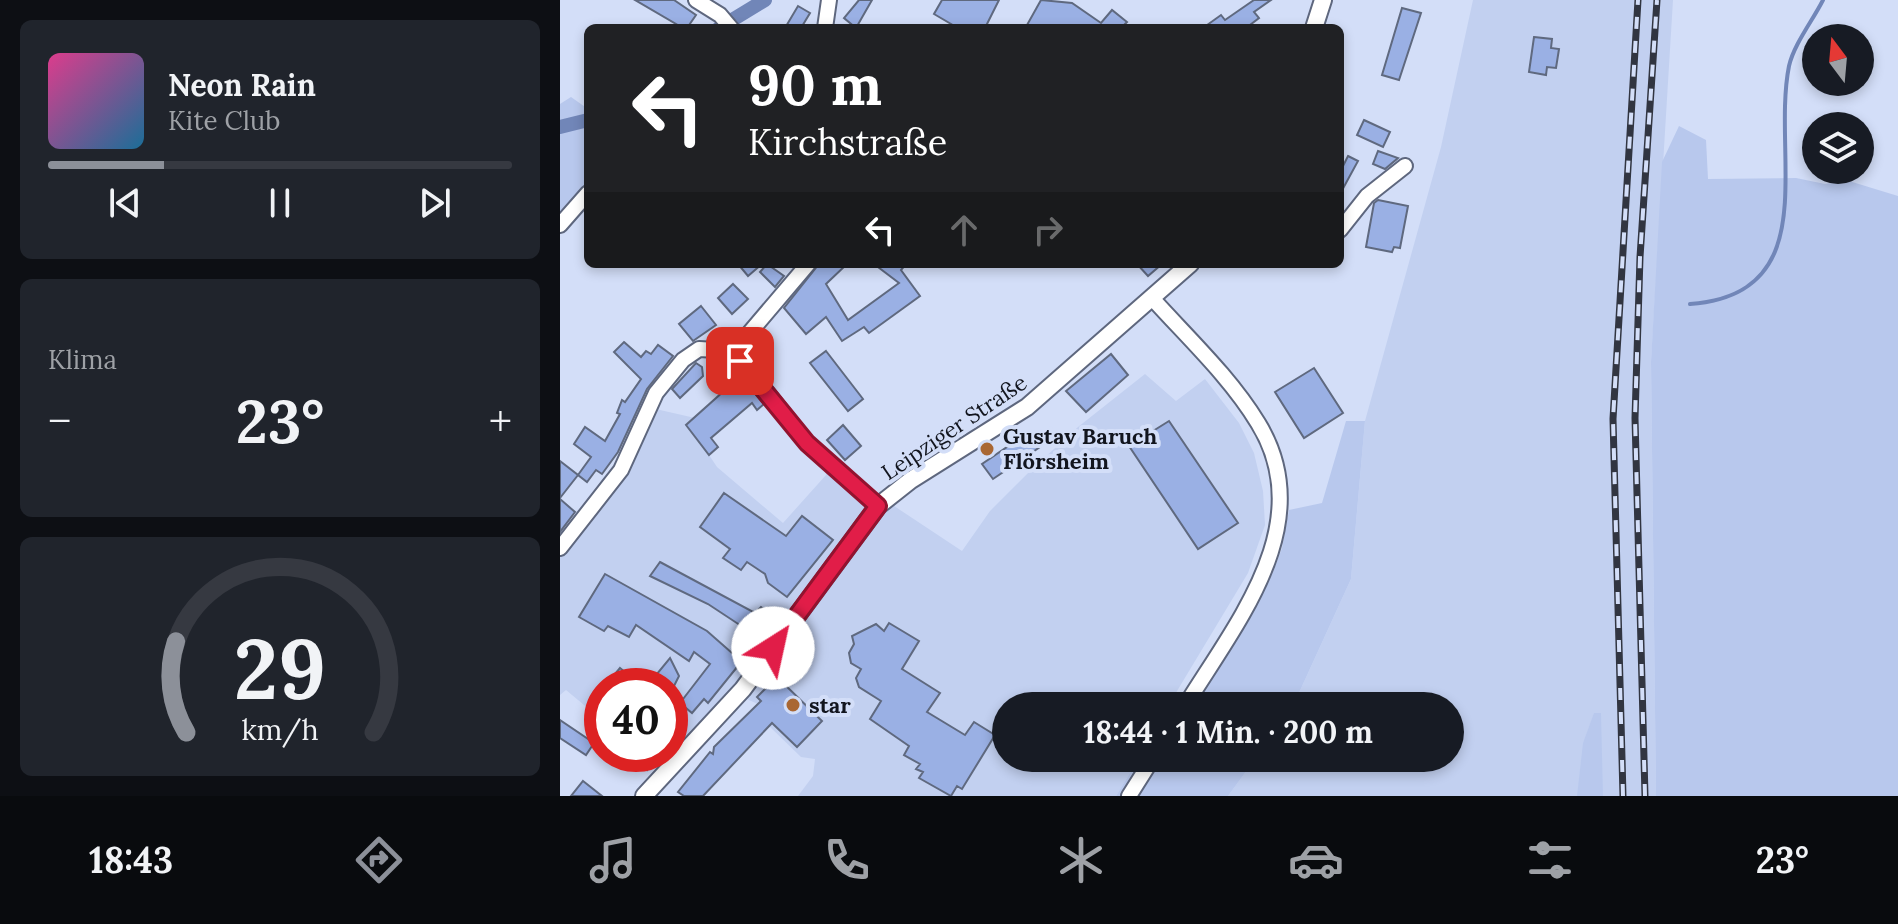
<!DOCTYPE html>
<html lang="de">
<meta charset="utf-8">
<style>
:root{--surface:#171b24;--page:#20242c;--text:#f1f3f6;--muted:#9ea1a6;--line:#363941;--accent:#8c9099}
body{margin:0;font-family:Lora,serif;background:var(--page);color:var(--text);height:100vh;display:flex;flex-direction:column;font-size:30px;white-space:nowrap}
*{box-sizing:border-box;margin:0}
p{font-size:26px;color:var(--muted)}
.icon{flex:none;width:44px;height:44px;fill:none;stroke:currentColor;stroke-width:2;stroke-linecap:round;stroke-linejoin:round}
.map{position:relative;flex:1;overflow:hidden}
.drawer{display:flex;flex-direction:column;gap:20px;padding:20px;background:#0d0f14;width:560px}
.drawer>*{flex:none}
.banner{position:absolute;left:24px;top:24px;width:760px;height:244px;border-radius:12px;box-shadow:0 4px 12px #0003;background:#202124;color:#fff;overflow:hidden}
.needle{width:52px;rotate:344deg}
.fabs{position:absolute;left:1242px;top:24px;display:grid;gap:16px}
.fabs a{display:grid;place-items:center;width:72px;height:72px;border-radius:50%;background:var(--surface);box-shadow:0 4px 12px #0003;font-size:40px}
.speed{position:absolute;left:24px;top:668px;display:flex;gap:16px;font-size:40px;font-weight:700;text-align:center}
.speed>*{display:grid;place-content:center;width:104px;height:104px;border-radius:50%;background:var(--surface);box-shadow:0 4px 12px #0003;line-height:1}
.speed .limit{border:12px solid #d22;background:#fff;color:#111}
.pin{position:absolute;display:grid;place-items:center;width:68px;height:68px;color:#fff;margin:-34px;border-radius:16px;box-shadow:0 4px 12px #0006}
.me{position:absolute;width:88px;margin:-44px;rotate:35deg;stroke-linejoin:round;filter:drop-shadow(0 0 6px #0008)}
.turn{display:flex;align-items:center;gap:28px;height:168px;padding:0 32px;font-size:36px}
.turn .icon{width:104px;height:104px;stroke-width:2.5}
.turn b{display:block;font-size:56px;line-height:68px}
.lanes{display:flex;align-items:center;height:76px;padding:0 32px;background:#0003;justify-content:center;gap:40px;direction:ltr}
.lanes .off{opacity:.35}
.big{font-size:60px;font-weight:700;line-height:1.1}
.drawer .tile{flex:1;display:flex;flex-direction:column;justify-content:center;gap:12px;min-width:0;padding:0 28px;border-radius:12px;background:var(--page)}
.drawer .dial{align-items:center;gap:0}
.dial svg{height:208px;overflow:visible;fill:none;stroke:var(--line);stroke-width:7;stroke-linecap:round;text-anchor:middle}
.dial text{fill:var(--text);stroke:none}
.song{display:flex;align-items:center;gap:24px}
.cover{width:96px;height:96px;border-radius:12px;background:linear-gradient(135deg,hsl(330 70% 55%),hsl(200 70% 35%))}
.played{height:8px;border-radius:4px;background:linear-gradient(90deg,var(--accent) 25%,var(--line) 25%)}
.keys{display:flex;justify-content:space-around;direction:ltr}
.heat{display:flex;justify-content:space-between;align-items:center;font-size:44px;direction:ltr}
.trip{position:absolute;left:432px;top:692px;width:472px;height:80px;border-radius:40px;background:var(--surface);box-shadow:0 4px 12px #0003;font-weight:700;line-height:80px;text-align:center}
.dock{display:flex;height:128px;justify-content:space-around;align-items:center;background:#090b0e;color:var(--muted)}
.dock .icon{width:56px;height:56px}
.dock .current{color:var(--accent)}
.dock b{font-size:36px;color:var(--text)}
main{display:flex;flex:1;min-height:0}
.map>svg:first-child{display:block}
.built{fill:#c2d0f0}
.green{fill:#b8c8ed}
.lines{fill:none;stroke-linecap:round;stroke-linejoin:round}
.stream{stroke:#7186b8;stroke-width:4}
.canal{stroke:#7186b8;stroke-width:14}
.building{fill:#9ab0e4;stroke:#5f697f;stroke-width:2}
.minor-casing{stroke:#5e677e;stroke-width:18}
.tertiary-casing{stroke:#5e677e;stroke-width:20}
.minor{stroke:#fff;stroke-width:14}
.tertiary{stroke:#fff;stroke-width:16}
.rail-casing{stroke:#313541;stroke-width:7}
.rail{stroke:#d3def8;stroke-width:4;stroke-dasharray:12;stroke-linecap:butt}
.route-casing{stroke:#92132f;stroke-width:20}
.route{stroke:#e11d48;stroke-width:14}
.poi-dot{fill:#a96733;stroke:#d3def8;stroke-width:3}
.labels{text-anchor:middle;dominant-baseline:central;stroke-width:8;stroke-linejoin:round;paint-order:stroke}
.street-label{font-size:22px;fill:#12151e;stroke:#d3def8}
.poi-label{font-size:22px;font-weight:bold;fill:#12151e;stroke:#d3def8;text-anchor:start}
</style>
<main>
<section class="drawer">
<div class="tile">
<div class="song"><i class="cover"></i><div><b>Neon Rain</b><p>Kite Club</p></div></div>
<div class="played"></div>
<div class="keys"><svg class="icon" aria-label="previous" viewBox="0 0 24 24"><path d="M18 5L8 12l10 7zM5 5v14"/></svg><svg class="icon" aria-label="pause" viewBox="0 0 24 24"><path d="M8 5v14M16 5v14"/></svg><svg class="icon" aria-label="next" viewBox="0 0 24 24"><path d="M6 5l10 7-10 7zM19 5v14"/></svg></div>
</div>
<div class="tile"><p>Klima</p>
<div class="heat"><a>−</a><b class="big">23°</b><a>+</a></div>
</div>
<div class="tile dial"><svg viewBox="0 0 100 80">
<path d="M14 69A42 42 0 1 1 86 69"/>
<path d="M14 69A42 42 0 0 1 10 34" stroke="#8c9099"/>
<text x="50" y="56" font-size="32" font-weight="700">29</text>
<text x="50" y="72" font-size="11">km/h</text>
</svg></div>
</section>
<div class="map">
<svg width="1338" height="796" viewBox="0 0 1338 796">
<rect width="100%" height="100%" fill="#d3def8"/>
<!-- built -->
<g class="built">
<polygon points="913,0 1113,0 1091,362 1096,796 668,796 696,758 890,758 890,706 733,706 791,579 805,421 881,147"/>
<polygon points="585,374 616,401 645,379 679,423 694,453 703,491 705,525 688,573 608,706 446,706 446,758 579,758 556,796 238,796 253,776 255,759 241,757 209,726 198,704 168,691 118,746 110,739 110,686 42,686 42,720 6,690 0,695 0,540 71,442 87,407 135,418 158,447 149,455 157,467 223,523 266,475 262,446 313,492 402,551 430,511 471,470 518,427"/>
</g>
<!-- green -->
<g class="green">
<polygon points="11,97 28,109 28,185 0,217 0,104"/>
<polygon points="1119,126 1146,140 1148,179 1236,178 1265,184 1289,181 1338,196 1338,796 1096,796 1091,362 1102,162"/>
<polygon points="786,421 805,421 791,579 733,706 632,706 713,572 722,548 729,510 762,503"/>
<polygon points="1034,713 1041,713 1043,796 1017,796 1023,743"/>
<polygon points="579,758 696,758 668,796 556,796"/>
</g>
<g class="lines">
<!-- stream -->
<path class="stream" d="M1130 304C1266 294 1211 156 1229 66 1234 44 1253 20 1263 0"/>
<!-- canal -->
<g class="canal">
<polyline points="159,28 205,0"/>
<polyline points="0,127 28,120"/>
</g>
</g>
<!-- building -->
<g class="building">
<polygon points="75,0 114,0 136,15 127,28 123,28"/>
<polygon points="299,0 312,0 296,28 284,18"/>
<polygon points="382,0 439,0 425,28 398,28 374,14"/>
<polygon points="481,0 512,3 541,23 552,10 567,22 561,28 473,28 467,25"/>
<polygon points="694,0 711,0 694,12 699,18 686,28 643,28 661,15 665,20"/>
<polygon points="238,6 250,13 241,28 225,28"/>
<polygon points="842,8 861,13 839,80 822,75"/>
<polygon points="974,37 992,39 991,48 999,49 996,68 987,67 986,75 969,72"/>
<polygon points="804,120 830,132 823,147 797,135"/>
<polygon points="818,151 838,158 825,169 813,164"/>
<polygon points="788,156 798,161 780,194 780,172"/>
<polygon points="818,200 848,206 840,248 834,247 832,252 806,247 814,203"/>
<polygon points="178,264 202,264 188,276"/>
<polygon points="207,264 224,276 215,287 200,272"/>
<polygon points="259,264 287,264 266,284 288,320 339,283 314,264 346,264 341,270 360,296 309,333 304,327 282,341 266,317 246,334 224,308"/>
<polygon points="577,264 602,264 588,276"/>
<polygon points="173,284 188,299 172,314 158,298"/>
<polygon points="141,306 156,325 133,341 119,324"/>
<polygon points="64,342 81,357 86,351 91,354 98,345 113,356 87,389 58,452 42,474 36,470 27,482 18,475 31,457 14,444 25,427 45,441 60,414 57,413 62,400 65,402 81,379 54,352"/>
<polygon points="266,351 303,399 288,411 250,363"/>
<polygon points="551,354 568,375 526,412 506,391"/>
<polygon points="136,363 142,367 143,376 120,398 112,389"/>
<polygon points="754,368 783,413 744,438 715,392"/>
<polygon points="175,369 204,404 197,410 192,403 151,438 158,447 149,455 126,425 175,381 169,373"/>
<polygon points="609,421 678,523 638,549 569,446"/>
<polygon points="283,425 301,446 285,460 267,440"/>
<polygon points="469,432 480,447 433,479 422,464"/>
<polygon points="0,461 18,475 0,498"/>
<polygon points="164,493 226,536 242,516 273,540 227,597 208,583 205,574 187,562 181,570 163,558 170,549 140,527"/>
<polygon points="0,499 15,512 0,532"/>
<polygon points="100,562 195,613 201,607 213,616 198,637 148,604 90,576"/>
<polygon points="45,574 147,631 172,653 177,650 182,661 148,703 144,699 132,713 120,703 150,664 134,652 129,661 76,625 69,637 48,626 44,631 19,617"/>
<polygon points="329,623 359,641 342,669 380,693 367,712 405,735 414,722 435,735 402,789 397,786 391,796 359,778 363,772 356,769 360,764 344,755 349,746 310,719 321,701 299,687 296,678 301,669 291,663 289,653 294,644 292,636 316,624 324,631"/>
<polygon points="110,658 119,676 114,686 87,686"/>
<polygon points="60,668 82,686 45,686"/>
<polygon points="217,677 262,721 237,747 212,723 143,796 124,796 118,792 150,752 153,754 154,747 201,701 197,697"/>
<polygon points="0,720 34,743 26,755 0,738"/>
<polygon points="65,754 99,754 87,770"/>
<polygon points="23,781 42,796 11,796"/>
</g>
<g class="lines">
<!-- minor casing -->
<g class="minor-casing">
<g id="minor">
<polyline points="136,0 160,15 171,28"/>
<polyline points="265,28 269,0"/>
<polyline points="0,225 28,193"/>
<polyline points="780,230 807,196 845,166"/>
<path d="M592 298C628 338 670 377 698 423 760 523 676 623 625 706"/>
<polyline points="174,351 247,443 318,506"/>
<polyline points="0,548 61,470 96,393 123,360 139,349 174,351 248,264"/>
<polyline points="569,796 593,758"/>
</g>
</g>
<!-- tertiary casing -->
<g class="tertiary-casing">
<g id="tertiary">
<polyline points="754,28 763,0"/>
<polyline points="84,796 183,689 318,506 351,480 467,407 630,264"/>
</g>
</g>
<!-- minor -->
<use href="#minor" class="minor"/>
<!-- tertiary -->
<use href="#tertiary" class="tertiary"/>
<!-- rail casing -->
<g class="rail-casing">
<g id="rail">
<polyline points="1063,796 1053,419 1078,0"/>
<polyline points="1085,796 1075,418 1080,257 1097,0"/>
</g>
</g>
<!-- rail -->
<use href="#rail" class="rail"/>
</g>
<g class="lines">
<!-- route casing -->
<g class="route-casing">
<polyline id="route" points="180,361 247,443 318,506 213,648"/>
</g>
<!-- route -->
<use href="#route" class="route"/>
</g>
<!-- markers -->
<g class="poi-dot">
<circle cx="427" cy="449" r="8"/>
<circle cx="233" cy="705" r="8"/>
</g>
<g class="labels">
<!-- street labels -->
<g class="street-label">
<text transform="translate(394 427) rotate(-34)">Leipziger Straße</text>
</g>
<!-- poi labels -->
<g class="poi-label">
<text x="443" y="436">Gustav Baruch<tspan x="443" dy="25">Flörsheim</tspan></text>
<text x="249" y="705">star</text>
</g>
</g>
</svg>
<div class="fabs">
<a><svg class="needle" viewBox="-14 -14 28 28"><path d="M0-13l5 13h-10z" fill="#e53935"/><path d="M0 13l5-13h-10z" fill="#9ea1a6"/></svg></a>
<a><svg class="icon" aria-label="layers" viewBox="0 0 24 24"><path d="M12 4l9 5-9 5-9-5zM3 14l9 5 9-5"/></svg></a>
</div>
<div class="speed"><div class="limit">40</div></div>
<div class="pin" style="left:180px;top:361px;background:#d93025"><svg class="icon" aria-label="arrive" viewBox="0 0 24 24"><path d="M6 21V4h12l-3 4 3 4H6"/></svg></div>
<svg class="me" style="left:213px;top:648px" viewBox="-20 -20 40 40"><circle r="19" fill="#fff"/><path d="M0-13L10 11 0 6-10 11z" fill="#e11d48"/></svg>
<div class="trip">18:44 · 1 Min. · 200 m</div>
<div class="banner">
<div class="turn"><svg class="icon" aria-label="left" viewBox="0 0 24 24"><path d="M17 20v-9H6M10 6l-5 5 5 5"/></svg><div><b>90 m</b>Kirchstraße</div></div>
<div class="lanes"><svg class="icon" aria-label="left" viewBox="0 0 24 24"><path d="M17 20v-9H6M10 6l-5 5 5 5"/></svg><svg class="icon off" aria-label="ahead" viewBox="0 0 24 24"><path d="M12 20V5M6 11l6-6 6 6"/></svg><svg class="icon off" aria-label="right" viewBox="0 0 24 24"><path d="M7 20v-9h11M14 6l5 5-5 5"/></svg></div>
</div>
</div>
</main>
<nav class="dock">
<b>18:43</b>
<svg class="icon current" aria-label="directions" viewBox="0 0 24 24"><path d="M12 3l9 9-9 9-9-9zM9 14v-3h6M13 9l2 2-2 2"/></svg>
<svg class="icon" aria-label="music" viewBox="0 0 24 24"><path d="M9 18V5l10-2v13"/><circle cx="6" cy="18" r="3"/><circle cx="16" cy="16" r="3"/></svg>
<svg class="icon" aria-label="phone" viewBox="0 0 24 24"><path d="M5 4h4l2 5-3 2q2 4 5 5l2-3 5 2v4C11 20 4 13 5 4z"/></svg>
<svg class="icon" aria-label="climate" viewBox="0 0 24 24"><path d="M12 3v18M4 7l16 10M4 17L20 7"/></svg>
<svg class="icon" aria-label="car" viewBox="0 0 24 24"><path d="M5 17H2v-5l4-1 3-4h7l3 4 3 1v5h-3M9 17h6M6 11h13"/><circle cx="7" cy="17" r="2"/><circle cx="17" cy="17" r="2"/></svg>
<svg class="icon" aria-label="filters" viewBox="0 0 24 24"><path d="M4 7h16M4 17h16"/><circle cx="9" cy="7" r="2"/><circle cx="15" cy="17" r="2"/></svg>
<b>23°</b>
</nav>
